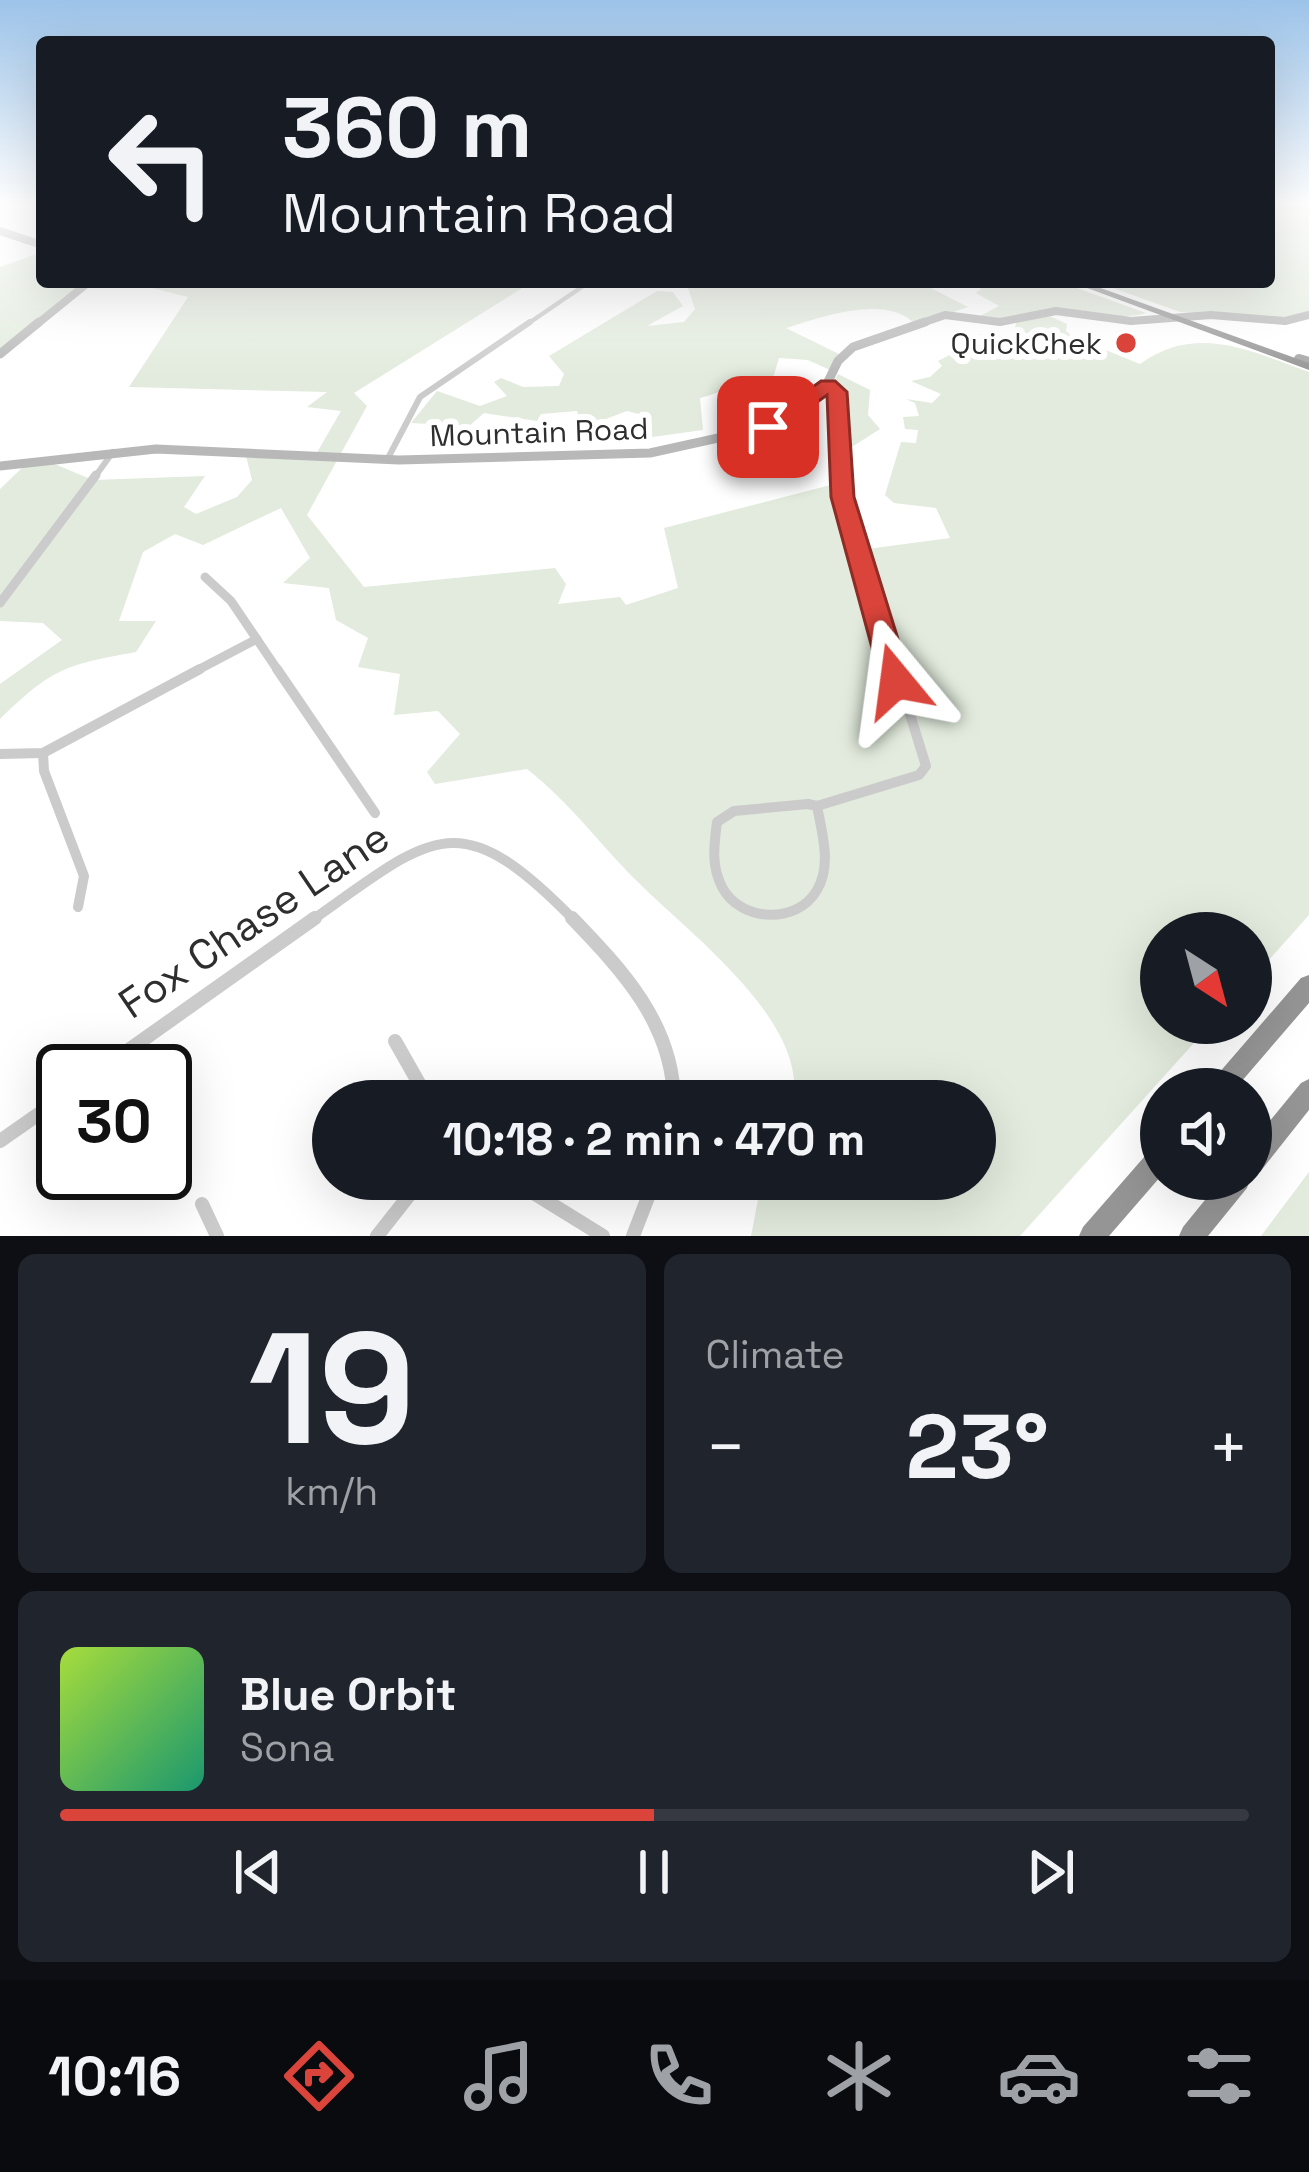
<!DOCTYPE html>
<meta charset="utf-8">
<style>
:root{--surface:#171b24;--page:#20242c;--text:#f1f3f6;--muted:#9ea1a6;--line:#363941;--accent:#db443a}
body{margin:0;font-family:"Space Grotesk",sans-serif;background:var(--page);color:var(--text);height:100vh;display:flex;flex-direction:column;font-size:45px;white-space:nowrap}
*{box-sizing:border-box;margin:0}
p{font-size:39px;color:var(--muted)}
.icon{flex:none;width:66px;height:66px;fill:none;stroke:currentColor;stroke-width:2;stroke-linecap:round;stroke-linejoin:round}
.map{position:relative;height:1236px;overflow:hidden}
.details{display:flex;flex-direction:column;gap:18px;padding:18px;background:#0d0f14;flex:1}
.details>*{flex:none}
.guide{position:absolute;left:36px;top:36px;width:1239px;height:252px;border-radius:12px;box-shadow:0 12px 48px #0002;background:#171b24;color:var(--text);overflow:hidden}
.needle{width:78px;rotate:144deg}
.buttons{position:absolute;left:1140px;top:912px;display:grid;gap:24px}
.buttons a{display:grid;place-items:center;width:132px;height:132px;border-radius:50%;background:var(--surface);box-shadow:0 12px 48px #0002;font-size:60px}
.speed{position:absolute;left:36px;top:1044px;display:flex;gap:24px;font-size:60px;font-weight:700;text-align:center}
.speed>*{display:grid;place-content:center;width:156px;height:156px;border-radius:50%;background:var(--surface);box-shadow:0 12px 48px #0002;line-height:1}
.speed .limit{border:6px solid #111;border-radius:18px;background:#fff;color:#111}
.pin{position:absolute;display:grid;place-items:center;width:102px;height:102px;color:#fff;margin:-51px;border-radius:24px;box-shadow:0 6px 18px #0006}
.me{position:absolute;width:132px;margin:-66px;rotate:344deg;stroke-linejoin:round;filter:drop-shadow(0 0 9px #0008)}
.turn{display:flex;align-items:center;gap:42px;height:252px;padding:0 48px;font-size:54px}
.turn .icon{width:156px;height:156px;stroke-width:2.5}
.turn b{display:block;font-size:84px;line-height:102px}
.big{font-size:90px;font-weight:700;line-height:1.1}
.details .tile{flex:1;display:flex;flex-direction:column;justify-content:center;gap:18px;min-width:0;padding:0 42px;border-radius:18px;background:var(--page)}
.details .dial{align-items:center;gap:0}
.dial b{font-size:156px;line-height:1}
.song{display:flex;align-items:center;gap:36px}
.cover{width:144px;height:144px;border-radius:18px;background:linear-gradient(135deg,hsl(80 70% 55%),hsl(160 70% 35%))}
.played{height:12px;border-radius:6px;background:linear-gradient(90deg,var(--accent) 50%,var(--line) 50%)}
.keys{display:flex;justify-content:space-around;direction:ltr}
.heat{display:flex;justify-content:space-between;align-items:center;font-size:66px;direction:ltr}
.details .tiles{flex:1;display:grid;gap:18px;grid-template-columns:1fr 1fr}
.tile:last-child{grid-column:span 2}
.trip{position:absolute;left:312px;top:1080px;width:684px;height:120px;border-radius:60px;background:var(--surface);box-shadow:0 12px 48px #0002;font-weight:700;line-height:120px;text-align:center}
.tabs{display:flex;height:192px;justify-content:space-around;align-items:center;background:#090b0e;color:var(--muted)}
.tabs .icon{width:84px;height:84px}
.tabs .active{color:var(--accent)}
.tabs b{font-size:54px;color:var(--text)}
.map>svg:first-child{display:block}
.green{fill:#e2ebdd}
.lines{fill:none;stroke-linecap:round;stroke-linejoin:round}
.street-far4{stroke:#cbcbcb;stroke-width:4.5}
.street-far3{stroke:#cbcbcb;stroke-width:6}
.street-far2{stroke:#cbcbcb;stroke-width:9}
.street-far1{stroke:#cbcbcb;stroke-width:10}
.street{stroke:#cbcbcb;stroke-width:14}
.secondary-far1{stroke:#b8b8b8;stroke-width:8}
.secondary{stroke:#b8b8b8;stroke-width:9}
.primary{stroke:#a6a6a6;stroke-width:10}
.highway{fill:#959595;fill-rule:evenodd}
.route{fill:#db443a;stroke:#8e2c26;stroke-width:3}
.poi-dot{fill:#db443a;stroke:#fff;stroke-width:4.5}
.labels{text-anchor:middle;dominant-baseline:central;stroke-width:12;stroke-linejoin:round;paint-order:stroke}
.far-poi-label{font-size:30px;fill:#2e2e2e;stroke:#fff;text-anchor:end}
.far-street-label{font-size:30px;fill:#2e2e2e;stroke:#fff}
.near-street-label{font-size:42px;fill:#2e2e2e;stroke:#fff}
</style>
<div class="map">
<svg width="1309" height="1236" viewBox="0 0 1309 1236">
<rect width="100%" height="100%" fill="#fff"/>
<!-- green -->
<g class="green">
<polygon points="1269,204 1309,204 1309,312 1273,319 1180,312 1096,282 1269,282"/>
<polygon points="42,252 42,282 84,282 0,350 0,267"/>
<path d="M157 282H532L354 393 367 406 307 515 364 587 555 568 566 584 558 604 620 597 626 605 678 588 664 528 842 482 860 550 950 538 936 508 894 503 885 495 901 442 916 443 918 430 905 429 903 417 919 416 915 403 906 399 932 403 941 394 911 381 930 377 942 366 938 361 957 351 966 339 955 334H990L988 357 1006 360 1017 320 980 316 999 306 976 293 981 289 968 282H1060L1146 313C1111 324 1075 303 1043 313L1067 324 1066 331 1074 337 1140 364C1196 323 1251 351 1309 372V915L1251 980V933H1161V1023H1212L1020 1236H751L762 1179H975V1101H793C808 1023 693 936 644 888 603 849 572 804 527 769L435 784 427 772 460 734 438 711 394 715 400 674 358 667 368 638 336 620 329 588 283 583 310 558 281 508 203 545 175 534 143 552 119 621H156L136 652C64 665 53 668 0 719V684L62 640 43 623 0 621V489L23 467 52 463 93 480 205 476 184 507 196 514 237 497 252 480 245 452 315 456 341 411 307 407 327 392 129 387 188 297 152 288Z"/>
<path d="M696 282H919L968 307 916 325C886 293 822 317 786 328L839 354 830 370 808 360 779 358 773 378C748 377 725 392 700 398L703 430 645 438 639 414 627 411 582 428 577 411 541 414 537 421 484 413 469 426 411 423 437 391 480 406 507 396 494 382 501 378 523 387 559 386 564 374 549 356 657 291 673 292 683 306 647 326 684 322 695 309 687 285Z"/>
<polygon points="838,374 870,390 868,415 880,429 844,452 843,397 834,381"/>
<polygon points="1309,1172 1309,1236 1261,1236"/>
</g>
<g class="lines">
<!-- street-far4 -->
<polyline class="street-far4" points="526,325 589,282"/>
<!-- street-far3 -->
<g class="street-far3">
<polyline points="828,386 838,396 842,478"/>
<polyline points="387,460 420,397 530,322"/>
<polyline points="94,478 113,452"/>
</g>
<!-- street-far2 -->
<g class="street-far2">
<polyline points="842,475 843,498 897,672"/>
<polyline points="205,577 231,601 279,672"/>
<polyline points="0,603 96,475"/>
<polyline points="194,672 257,639"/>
</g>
<!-- street-far1 -->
<g class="street-far1">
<polyline points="277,669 375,813"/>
<polyline points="43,753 44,771 84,876 78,907"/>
<polyline points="0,754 43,753 200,669"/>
<path d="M808 804 817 806C822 833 832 865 817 890 797 925 740 922 722 887 711 865 714 846 717 822L734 811Z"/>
<polyline points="817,806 919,775 926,766 896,669"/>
<path d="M311 921C434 834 458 801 575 921"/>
</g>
<!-- street -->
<g class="street">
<path d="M572 918C623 971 673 1024 674 1101"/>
<polyline points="395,1041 429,1101"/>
<polyline points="99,1071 315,918"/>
<polyline points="0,1141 63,1097"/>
<polyline points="511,1179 603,1236"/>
<polyline points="202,1204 217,1236"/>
<polyline points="377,1236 422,1179"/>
<polyline points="633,1236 655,1179"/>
</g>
<!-- secondary-far1 -->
<g class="secondary-far1">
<polyline points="0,231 42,245"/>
<polyline points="36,325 89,282"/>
<polyline points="916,325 945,315 1000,322 1056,311 1131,321 1211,315 1285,321 1309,315"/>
</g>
<!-- secondary -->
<g class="secondary">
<polyline points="0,354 39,322"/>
<polyline points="0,466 156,449 399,460 650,453 768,427 824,390 838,361 853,347 925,322"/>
</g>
<!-- primary -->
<polyline class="primary" points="1299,359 1309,362"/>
<!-- highway -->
<g class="highway">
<polygon points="1071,282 1084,282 1309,363 1309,370"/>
<polygon points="1309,975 1309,1003 1235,1089 1208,1089 1212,1081 1301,978"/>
<polygon points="1309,1079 1309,1110 1260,1172 1251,1175 1251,1144 1301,1083"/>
<polygon points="1161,1145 1161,1176 1109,1236 1079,1236 1083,1227 1152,1148"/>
<polygon points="1222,1179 1250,1179 1247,1188 1208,1236 1179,1236 1183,1227"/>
</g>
</g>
<!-- sky -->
<linearGradient id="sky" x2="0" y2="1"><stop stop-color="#9cc3e9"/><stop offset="0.54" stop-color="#fff"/><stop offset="1" stop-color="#fff" stop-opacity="0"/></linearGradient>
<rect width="1309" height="377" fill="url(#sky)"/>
<!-- route -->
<polygon class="route" points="821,381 835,381 847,392 854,497 911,681 906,689 886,689 881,681 831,497 827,395 776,431 768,433 758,427"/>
<!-- markers -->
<circle class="poi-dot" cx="1126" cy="343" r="12"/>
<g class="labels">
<!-- far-poi labels -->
<g class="far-poi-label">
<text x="1102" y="343">QuickChek</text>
</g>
<!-- far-street labels -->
<g class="far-street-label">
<text transform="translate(539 432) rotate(-2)">Mountain Road</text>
</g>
<!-- near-street labels -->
<g class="near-street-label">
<text transform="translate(254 920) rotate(-34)">Fox Chase Lane</text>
</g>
</g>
</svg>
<div class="buttons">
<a><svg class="needle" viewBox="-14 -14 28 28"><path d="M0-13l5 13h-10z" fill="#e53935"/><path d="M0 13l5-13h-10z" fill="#9ea1a6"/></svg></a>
<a><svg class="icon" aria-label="sound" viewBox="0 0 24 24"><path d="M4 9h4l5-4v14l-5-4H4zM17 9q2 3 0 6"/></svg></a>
</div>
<div class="speed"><div class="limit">30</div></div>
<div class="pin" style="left:768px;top:427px;background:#d93025"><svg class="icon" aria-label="arrive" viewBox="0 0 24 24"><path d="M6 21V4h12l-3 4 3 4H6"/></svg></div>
<svg class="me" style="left:896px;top:681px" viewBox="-20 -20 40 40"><path d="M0-17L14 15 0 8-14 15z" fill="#db443a" stroke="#fff" stroke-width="4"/></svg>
<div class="trip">10:18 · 2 min · 470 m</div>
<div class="guide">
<div class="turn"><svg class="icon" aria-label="left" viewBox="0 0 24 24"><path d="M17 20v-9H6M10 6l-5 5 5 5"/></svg><div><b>360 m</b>Mountain Road</div></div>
</div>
</div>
<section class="details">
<div class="tiles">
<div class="tile dial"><b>19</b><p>km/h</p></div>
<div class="tile"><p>Climate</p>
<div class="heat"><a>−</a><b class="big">23°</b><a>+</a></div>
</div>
<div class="tile">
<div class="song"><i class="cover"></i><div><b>Blue Orbit</b><p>Sona</p></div></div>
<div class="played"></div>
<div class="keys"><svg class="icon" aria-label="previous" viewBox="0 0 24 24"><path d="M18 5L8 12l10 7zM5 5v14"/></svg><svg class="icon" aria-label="pause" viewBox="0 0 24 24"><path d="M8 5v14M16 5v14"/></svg><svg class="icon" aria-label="next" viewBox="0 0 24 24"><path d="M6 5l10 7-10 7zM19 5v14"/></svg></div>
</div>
</div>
</section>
<nav class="tabs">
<b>10:16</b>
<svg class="icon active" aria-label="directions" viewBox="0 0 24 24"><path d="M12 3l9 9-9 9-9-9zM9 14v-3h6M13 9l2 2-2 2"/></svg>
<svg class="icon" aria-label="music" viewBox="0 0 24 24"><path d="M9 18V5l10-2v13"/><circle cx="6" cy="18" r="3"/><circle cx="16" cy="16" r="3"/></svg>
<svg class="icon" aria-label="phone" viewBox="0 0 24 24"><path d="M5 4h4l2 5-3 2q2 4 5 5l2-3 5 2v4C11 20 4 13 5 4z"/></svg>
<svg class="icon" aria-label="climate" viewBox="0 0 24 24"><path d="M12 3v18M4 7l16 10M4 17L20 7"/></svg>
<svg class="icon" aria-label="car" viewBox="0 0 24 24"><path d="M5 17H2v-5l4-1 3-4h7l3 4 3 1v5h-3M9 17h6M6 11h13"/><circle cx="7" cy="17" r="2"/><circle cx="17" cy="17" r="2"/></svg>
<svg class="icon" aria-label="filters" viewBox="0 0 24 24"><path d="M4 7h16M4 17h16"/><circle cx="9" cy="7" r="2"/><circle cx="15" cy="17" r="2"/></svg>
</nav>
